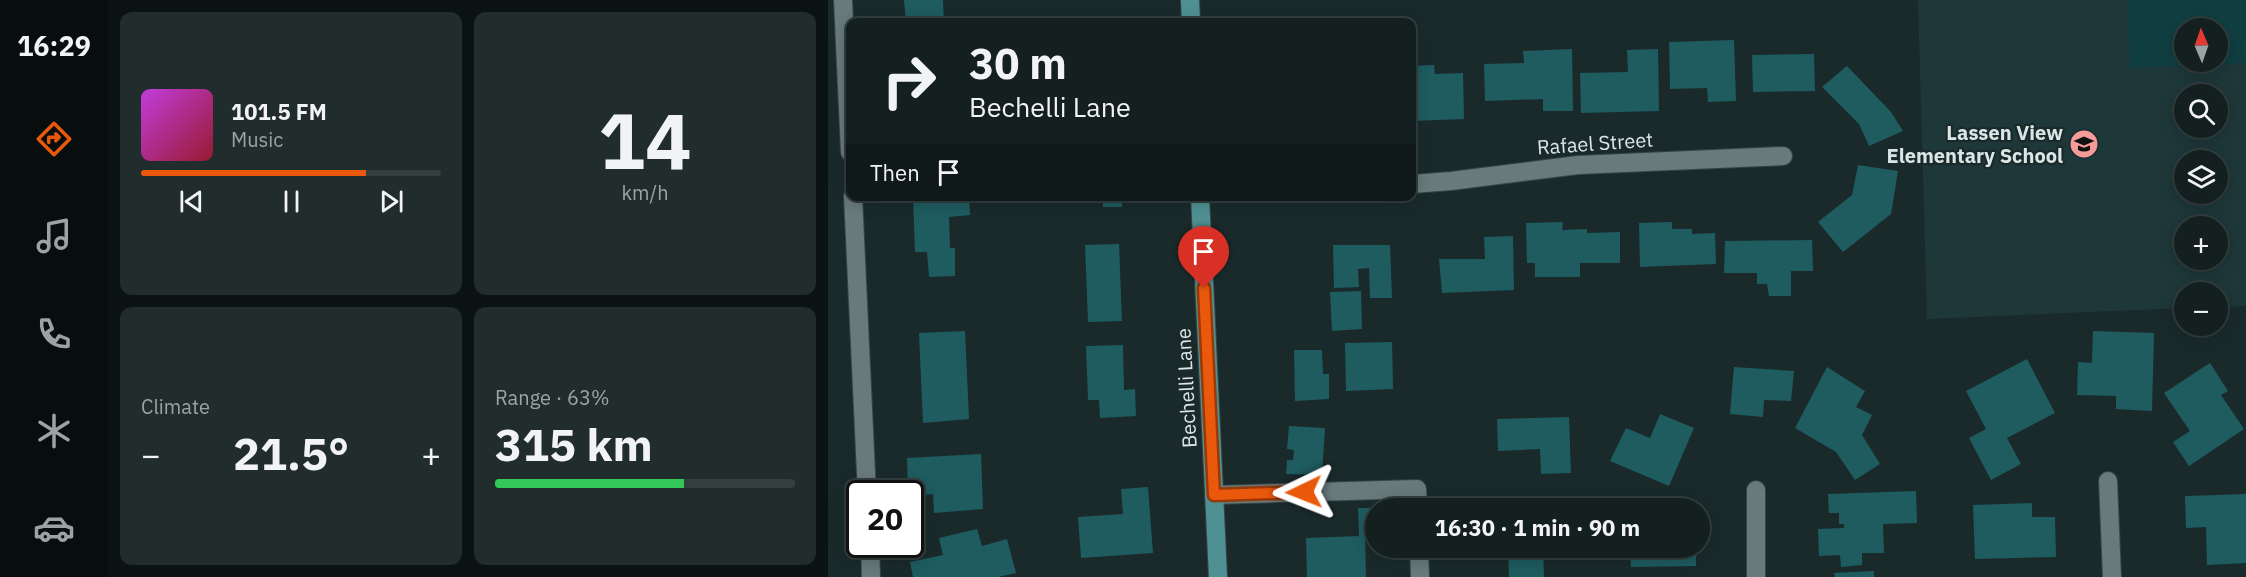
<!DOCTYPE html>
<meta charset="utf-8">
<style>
:root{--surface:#142020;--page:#212d2d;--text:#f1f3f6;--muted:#9da3a5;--line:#333e3e;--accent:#ea580c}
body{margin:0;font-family:"IBM Plex Sans",sans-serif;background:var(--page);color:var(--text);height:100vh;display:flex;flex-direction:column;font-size:22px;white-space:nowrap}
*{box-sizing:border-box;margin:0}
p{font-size:20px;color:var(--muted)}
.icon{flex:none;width:33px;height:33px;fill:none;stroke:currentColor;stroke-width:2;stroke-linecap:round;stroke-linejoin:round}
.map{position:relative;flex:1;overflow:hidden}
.side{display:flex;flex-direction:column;gap:12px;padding:12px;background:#0b1212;width:720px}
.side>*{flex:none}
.banner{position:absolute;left:18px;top:18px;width:570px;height:183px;border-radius:12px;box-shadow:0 3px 15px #0003,0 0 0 2px var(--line);background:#142020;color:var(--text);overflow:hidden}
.needle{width:39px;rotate:358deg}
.tools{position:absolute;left:1346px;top:18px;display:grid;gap:12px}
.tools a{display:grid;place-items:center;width:54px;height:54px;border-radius:50%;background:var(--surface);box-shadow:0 3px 15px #0003,0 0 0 2px var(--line);font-size:30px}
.speed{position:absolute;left:18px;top:480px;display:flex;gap:12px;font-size:30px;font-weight:700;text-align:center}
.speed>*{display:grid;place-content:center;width:78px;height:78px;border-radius:50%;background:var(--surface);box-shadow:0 3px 15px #0003,0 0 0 2px var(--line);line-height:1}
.speed .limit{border:3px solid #111;border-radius:9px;background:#fff;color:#111}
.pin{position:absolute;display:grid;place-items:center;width:51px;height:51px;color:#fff;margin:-62px -26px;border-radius:50% 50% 50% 0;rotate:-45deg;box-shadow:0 0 6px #0007}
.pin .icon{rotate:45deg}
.me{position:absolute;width:66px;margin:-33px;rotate:268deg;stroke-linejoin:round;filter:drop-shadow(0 0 4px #0008)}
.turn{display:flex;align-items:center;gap:21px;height:126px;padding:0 24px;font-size:27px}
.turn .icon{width:78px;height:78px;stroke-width:2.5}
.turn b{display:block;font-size:42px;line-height:51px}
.then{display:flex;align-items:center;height:57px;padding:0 24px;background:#0003;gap:12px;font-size:22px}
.big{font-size:45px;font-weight:700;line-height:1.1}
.side .widget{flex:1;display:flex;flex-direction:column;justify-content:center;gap:9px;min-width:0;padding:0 21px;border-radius:12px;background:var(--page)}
.side .dial{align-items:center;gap:0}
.dial b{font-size:78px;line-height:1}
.song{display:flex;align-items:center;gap:18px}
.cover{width:72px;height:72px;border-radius:9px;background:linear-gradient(135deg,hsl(290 70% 55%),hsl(350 70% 35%))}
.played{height:6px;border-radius:3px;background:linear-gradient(90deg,var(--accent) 75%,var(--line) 75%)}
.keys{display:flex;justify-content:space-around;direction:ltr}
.heat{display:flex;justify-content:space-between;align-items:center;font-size:33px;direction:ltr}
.charge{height:9px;border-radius:4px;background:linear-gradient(90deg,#34c759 63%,var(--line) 0)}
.side .tiles{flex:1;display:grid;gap:12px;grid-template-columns:repeat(2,1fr)}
.trip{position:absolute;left:537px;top:498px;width:345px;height:60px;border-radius:30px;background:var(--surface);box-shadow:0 3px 15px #0003,0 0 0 2px var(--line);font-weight:700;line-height:60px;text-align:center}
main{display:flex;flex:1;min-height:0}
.menu{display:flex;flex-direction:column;width:108px;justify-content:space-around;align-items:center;background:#080d0d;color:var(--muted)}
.menu .icon{width:42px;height:42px}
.menu .selected{color:var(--accent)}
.menu b{font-size:27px;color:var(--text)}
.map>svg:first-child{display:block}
.built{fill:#1e3739;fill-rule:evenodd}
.green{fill:#103e41;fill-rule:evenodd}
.building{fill:#1e5c60}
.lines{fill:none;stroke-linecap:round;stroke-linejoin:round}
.minor-casing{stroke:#384546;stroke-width:20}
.major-casing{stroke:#384546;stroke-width:20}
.minor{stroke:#687a7b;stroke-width:18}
.major{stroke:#4f9094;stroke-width:18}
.route-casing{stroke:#983908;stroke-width:15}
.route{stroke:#ea580c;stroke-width:10}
.labels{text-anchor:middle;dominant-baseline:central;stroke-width:4.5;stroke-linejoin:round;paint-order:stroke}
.poi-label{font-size:20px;font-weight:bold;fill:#dbe5e6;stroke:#1a2a2b;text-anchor:end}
.street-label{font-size:20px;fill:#dbe5e6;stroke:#1a2a2b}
</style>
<main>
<nav class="menu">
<b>16:29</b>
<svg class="icon selected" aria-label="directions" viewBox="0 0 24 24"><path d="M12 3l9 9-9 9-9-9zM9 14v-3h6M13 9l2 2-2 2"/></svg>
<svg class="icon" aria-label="music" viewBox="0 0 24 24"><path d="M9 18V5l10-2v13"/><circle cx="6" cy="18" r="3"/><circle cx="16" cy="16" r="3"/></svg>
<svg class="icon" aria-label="phone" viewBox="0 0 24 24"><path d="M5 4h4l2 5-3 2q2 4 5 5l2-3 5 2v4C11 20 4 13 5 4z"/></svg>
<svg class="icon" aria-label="climate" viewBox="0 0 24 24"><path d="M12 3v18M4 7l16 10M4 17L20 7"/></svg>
<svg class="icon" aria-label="car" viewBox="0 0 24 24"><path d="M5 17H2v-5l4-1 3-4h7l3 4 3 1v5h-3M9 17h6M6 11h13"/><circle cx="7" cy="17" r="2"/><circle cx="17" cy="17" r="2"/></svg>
</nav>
<section class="side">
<div class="tiles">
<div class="widget">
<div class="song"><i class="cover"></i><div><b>101.5 FM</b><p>Music</p></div></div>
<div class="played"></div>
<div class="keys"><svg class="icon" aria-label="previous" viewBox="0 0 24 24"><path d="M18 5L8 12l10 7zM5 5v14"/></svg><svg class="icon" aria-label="pause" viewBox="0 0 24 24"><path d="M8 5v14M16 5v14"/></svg><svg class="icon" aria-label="next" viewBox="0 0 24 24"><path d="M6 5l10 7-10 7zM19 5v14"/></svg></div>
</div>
<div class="widget dial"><b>14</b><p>km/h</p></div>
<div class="widget"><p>Climate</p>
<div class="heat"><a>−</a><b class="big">21.5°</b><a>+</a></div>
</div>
<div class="widget"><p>Range · 63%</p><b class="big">315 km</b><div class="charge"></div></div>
</div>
</section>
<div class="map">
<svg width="1418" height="577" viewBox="0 0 1418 577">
<rect width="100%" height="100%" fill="#1a2a2b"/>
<!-- built -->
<path class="built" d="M1090 0H1418V306L1389 307V292H1356V308L1099 319ZM1356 28H1389V62H1356ZM1356 94H1389V128H1356ZM1356 160H1389V194H1356ZM1356 226H1389V260H1356Z"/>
<!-- green -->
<path class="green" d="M1300 0H1418V63L1302 68ZM1356 28H1389V62H1356Z"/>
<!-- building -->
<g class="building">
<polygon points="76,0 115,0 116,22 78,22"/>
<polygon points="906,40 908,101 880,102 879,88 842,89 841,42"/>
<polygon points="744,49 745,111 715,111 715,99 657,101 656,64 696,63 695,51"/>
<polygon points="830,49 831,111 753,113 752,73 800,72 799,50"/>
<polygon points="986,54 987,91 925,92 924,55"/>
<polygon points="606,65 607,74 635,73 636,119 584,121 584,66"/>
<polygon points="1019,66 1063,112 1075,131 1041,146 1031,124 994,87"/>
<polygon points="1030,165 1070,171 1063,214 1015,252 990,222 1024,195"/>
<polygon points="85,196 141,196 142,215 121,217 122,248 127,248 127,276 101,277 99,252 87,252"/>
<rect x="275" y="196" width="19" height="11"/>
<polygon points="735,222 734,230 759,229 759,233 792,232 792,263 752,263 752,277 707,277 707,263 699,263 698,223"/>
<polygon points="844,222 844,229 864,229 864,234 887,233 888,264 812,267 811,223"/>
<polygon points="685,236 686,290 614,293 611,259 657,259 656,237"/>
<polygon points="984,240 985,271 963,271 963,296 941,296 939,284 929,284 929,273 896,273 897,241"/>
<polygon points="291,244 294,321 260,322 257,245"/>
<polygon points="505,245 562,245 564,298 542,298 541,268 530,269 531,287 506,288"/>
<polygon points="533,291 534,329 504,331 502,292"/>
<polygon points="137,331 141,419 95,423 91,333"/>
<polygon points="1265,331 1326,333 1324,411 1288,409 1288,396 1249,395 1250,362 1264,363"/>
<polygon points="564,342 565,389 518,391 517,343"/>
<polygon points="295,345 296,390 307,389 308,416 272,418 271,400 260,400 258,346"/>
<polygon points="466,350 494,350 495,374 501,374 501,399 467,401"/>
<polygon points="1199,359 1227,413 1179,438 1193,464 1163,480 1141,438 1158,429 1138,391"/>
<polygon points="1382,363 1400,391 1393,395 1416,429 1361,466 1345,442 1362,431 1336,393"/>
<polygon points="906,367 966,371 963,401 936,400 935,417 902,414"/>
<polygon points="999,367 1037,391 1028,407 1044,415 1034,435 1052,464 1027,480 1008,452 967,428"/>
<polygon points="832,414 866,428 841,486 782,461 798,428 822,438"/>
<polygon points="741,417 743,473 713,474 712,449 670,451 669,419"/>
<polygon points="461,426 497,428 494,475 458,474 459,460 465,460 466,450 459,449"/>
<polygon points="153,454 155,509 106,513 105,494 82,496 82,494 80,494 79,458"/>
<polygon points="320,487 325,553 253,558 250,517 295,514 293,489"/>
<polygon points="1088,491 1089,523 1055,524 1056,553 1034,553 1034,565 1013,567 1012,555 991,556 990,529 1016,528 1016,524 1011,524 1011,513 1001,513 1000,494"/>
<polygon points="1418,494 1418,563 1379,565 1378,527 1358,528 1357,496"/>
<polygon points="837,496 838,508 800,508 800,498"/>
<polygon points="1204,503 1204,517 1227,517 1228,557 1147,559 1145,505"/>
<polygon points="530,508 548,508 548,536 537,536 538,577 479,577 478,538 531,536"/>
<polygon points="149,529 154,546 179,539 188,573 170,577 85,577 82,562 115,555 111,538"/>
<polygon points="680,548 715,548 716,577 681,577"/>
<polygon points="802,548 868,548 868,566 803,567"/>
<polygon points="1046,571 1046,577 1007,577 1006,573"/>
</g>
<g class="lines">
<!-- minor casing -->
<g class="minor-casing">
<g id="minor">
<polyline points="15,0 22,152"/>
<polyline points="584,184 623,181 750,165 955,156"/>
<polyline points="25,196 39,494"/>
<polyline points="1280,481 1284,577"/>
<polyline points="928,490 928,577"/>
<polyline points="386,495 589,489 590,508"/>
<polyline points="42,544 43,577"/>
<polyline points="591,548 592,577"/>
</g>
</g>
<!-- major casing -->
<g class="major-casing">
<g id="major">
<polyline points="362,0 363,22"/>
<polyline points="372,196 390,577"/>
</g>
</g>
<!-- minor -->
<use href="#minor" class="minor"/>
<!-- major -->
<use href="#major" class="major"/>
</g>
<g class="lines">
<!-- route casing -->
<g class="route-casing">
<polyline id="route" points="376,288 386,495 476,492"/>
</g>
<!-- route -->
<use href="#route" class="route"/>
</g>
<!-- icons -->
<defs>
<g id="school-disc" transform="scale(1.5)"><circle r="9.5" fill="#f59b9a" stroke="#1a2a2b"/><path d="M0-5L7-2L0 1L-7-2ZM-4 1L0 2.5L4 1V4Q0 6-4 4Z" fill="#111"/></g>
</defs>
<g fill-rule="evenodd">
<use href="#school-disc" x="1256" y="144"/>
</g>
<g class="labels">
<!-- poi labels -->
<g class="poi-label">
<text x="1235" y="132">Lassen View<tspan x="1235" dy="23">Elementary School</tspan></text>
</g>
<!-- street labels -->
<g class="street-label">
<text transform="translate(767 143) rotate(-4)">Rafael Street</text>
<text transform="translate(358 388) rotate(-93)">Bechelli Lane</text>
</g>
</g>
</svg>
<div class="tools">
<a><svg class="needle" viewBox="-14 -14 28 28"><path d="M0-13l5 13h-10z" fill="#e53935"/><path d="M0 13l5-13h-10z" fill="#9da3a5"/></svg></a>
<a><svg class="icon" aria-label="search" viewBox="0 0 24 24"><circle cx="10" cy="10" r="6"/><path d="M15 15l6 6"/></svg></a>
<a><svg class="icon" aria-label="layers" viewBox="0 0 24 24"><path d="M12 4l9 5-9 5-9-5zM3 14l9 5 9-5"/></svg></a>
<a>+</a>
<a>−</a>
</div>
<div class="speed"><div class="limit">20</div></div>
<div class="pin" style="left:376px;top:288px;background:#d93025"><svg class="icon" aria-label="arrive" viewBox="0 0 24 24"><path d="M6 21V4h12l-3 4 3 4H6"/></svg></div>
<svg class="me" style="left:476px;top:492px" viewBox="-20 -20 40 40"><path d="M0-17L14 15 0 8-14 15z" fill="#ea580c" stroke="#fff" stroke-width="4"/></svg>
<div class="trip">16:30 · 1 min · 90 m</div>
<div class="banner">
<div class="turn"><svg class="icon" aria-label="right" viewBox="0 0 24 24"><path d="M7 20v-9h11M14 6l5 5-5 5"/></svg><div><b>30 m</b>Bechelli Lane</div></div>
<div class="then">Then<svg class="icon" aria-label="arrive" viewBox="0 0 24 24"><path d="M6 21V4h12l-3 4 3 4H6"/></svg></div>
</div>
</div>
</main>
